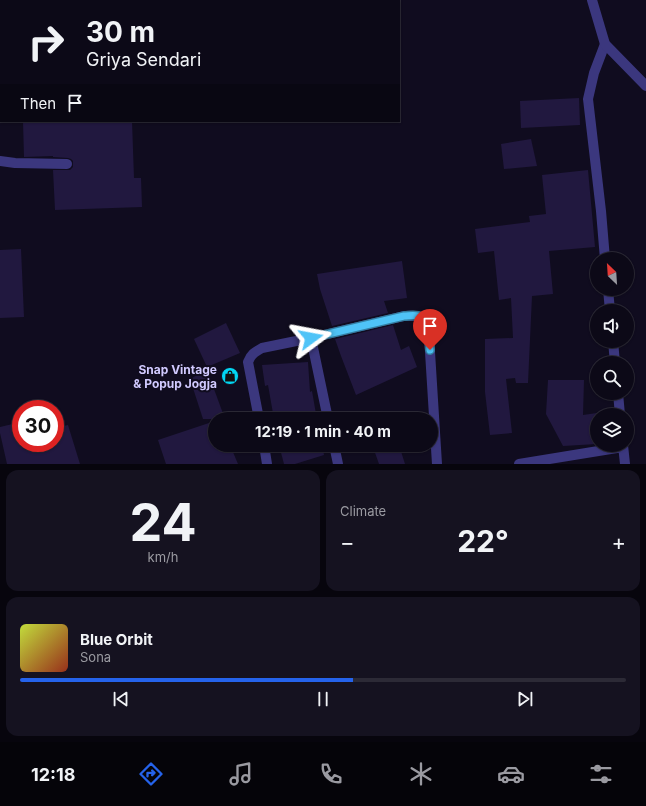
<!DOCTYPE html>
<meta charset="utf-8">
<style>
:root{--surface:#0c0917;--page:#151220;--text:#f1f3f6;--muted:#9a9aa1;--line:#2c2a36;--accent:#2563eb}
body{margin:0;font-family:Inter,sans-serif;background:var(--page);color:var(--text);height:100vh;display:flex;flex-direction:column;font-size:15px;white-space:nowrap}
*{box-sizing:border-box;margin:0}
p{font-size:13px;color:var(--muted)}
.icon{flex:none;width:22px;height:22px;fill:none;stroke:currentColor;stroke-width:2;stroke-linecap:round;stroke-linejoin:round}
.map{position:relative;height:464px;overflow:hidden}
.sheet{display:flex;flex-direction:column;gap:6px;padding:6px;background:#07050d;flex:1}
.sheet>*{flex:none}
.guide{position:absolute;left:0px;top:0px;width:400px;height:122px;box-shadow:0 1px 3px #0004,0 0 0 1px var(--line);background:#0c0917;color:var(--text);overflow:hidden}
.needle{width:26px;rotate:335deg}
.buttons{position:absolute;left:590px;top:252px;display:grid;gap:8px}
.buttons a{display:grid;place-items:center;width:44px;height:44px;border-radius:50%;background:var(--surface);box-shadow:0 1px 3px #0004,0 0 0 1px var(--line);font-size:20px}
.speed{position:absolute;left:12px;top:400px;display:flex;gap:8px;font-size:20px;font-weight:700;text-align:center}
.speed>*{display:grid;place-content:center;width:52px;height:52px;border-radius:50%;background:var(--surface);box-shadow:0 1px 3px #0004,0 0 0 1px var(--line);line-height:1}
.speed .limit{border:6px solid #d22;background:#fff;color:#111}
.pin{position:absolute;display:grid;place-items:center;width:34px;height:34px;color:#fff;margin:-41px -17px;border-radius:50% 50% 50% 0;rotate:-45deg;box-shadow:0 0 4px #0007}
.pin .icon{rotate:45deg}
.me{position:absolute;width:44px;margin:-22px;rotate:77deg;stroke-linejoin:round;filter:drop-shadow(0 0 3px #0008)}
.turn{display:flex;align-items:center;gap:14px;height:84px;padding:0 20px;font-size:18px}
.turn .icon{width:52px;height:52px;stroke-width:2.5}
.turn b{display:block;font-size:28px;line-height:34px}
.then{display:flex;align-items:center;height:38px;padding:0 20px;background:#0003;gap:8px;font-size:15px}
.big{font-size:30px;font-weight:700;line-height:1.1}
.sheet .card{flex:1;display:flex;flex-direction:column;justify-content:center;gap:6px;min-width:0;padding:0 14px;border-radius:12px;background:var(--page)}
.sheet .dial{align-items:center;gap:0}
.dial b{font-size:52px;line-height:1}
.song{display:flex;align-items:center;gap:12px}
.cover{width:48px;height:48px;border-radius:6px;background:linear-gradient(135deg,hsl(70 70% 55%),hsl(10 70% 35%))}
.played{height:4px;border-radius:2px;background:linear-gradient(90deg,var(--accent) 55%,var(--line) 55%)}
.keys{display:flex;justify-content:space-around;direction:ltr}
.heat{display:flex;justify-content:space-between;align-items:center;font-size:22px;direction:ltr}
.sheet .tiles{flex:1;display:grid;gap:6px;grid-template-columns:1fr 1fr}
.card:last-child{grid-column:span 2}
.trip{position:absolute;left:208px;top:412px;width:230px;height:40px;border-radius:20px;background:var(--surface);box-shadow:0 1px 3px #0004,0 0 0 1px var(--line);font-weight:700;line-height:40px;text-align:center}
.tab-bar{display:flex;height:64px;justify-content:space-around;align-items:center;background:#050409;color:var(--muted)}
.tab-bar .icon{width:28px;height:28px}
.tab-bar .active{color:var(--accent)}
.tab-bar b{font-size:18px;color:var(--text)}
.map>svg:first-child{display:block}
.building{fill:#21183f}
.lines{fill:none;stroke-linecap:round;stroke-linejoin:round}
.minor{stroke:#3b377e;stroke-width:10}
.tertiary{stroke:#3b377e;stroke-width:10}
.secondary{stroke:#6962fe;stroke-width:10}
.route-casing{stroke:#337fa1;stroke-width:10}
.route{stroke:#4fc3f7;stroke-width:7}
.labels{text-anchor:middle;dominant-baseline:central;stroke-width:4;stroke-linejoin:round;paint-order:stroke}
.poi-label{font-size:12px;font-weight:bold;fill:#d1caff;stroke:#100c1f;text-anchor:end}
</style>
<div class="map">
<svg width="646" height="464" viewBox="0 0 646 464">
<rect width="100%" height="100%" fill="#100c1f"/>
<!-- building -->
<g class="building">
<polygon points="579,98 580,125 521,128 520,101"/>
<polygon points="23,121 132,121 134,178 141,178 142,207 55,210 53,170 70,170 73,167 73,161 71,159 68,158 53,157 53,156 24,157"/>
<polygon points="531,139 537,166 504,169 501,144"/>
<polygon points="588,170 595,247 549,251 553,294 532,296 528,383 516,383 515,378 506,379 512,433 490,435 485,392 485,339 513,338 511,298 499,300 494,251 478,253 475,229 530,222 529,216 546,214 542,175"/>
<polygon points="21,249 24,317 0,318 0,250"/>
<polygon points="402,261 407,298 384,301 388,313 332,326 320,289 317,274"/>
<polygon points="226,323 240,353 207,367 194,339"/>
<polygon points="393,325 401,350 409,346 417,367 356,395 341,356 335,339"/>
<polygon points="308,362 310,392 312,391 316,414 305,419 274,419 268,385 265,386 262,365"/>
<polygon points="207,370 225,419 203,419 190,379"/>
<polygon points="548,380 584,380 583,415 597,413 597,444 563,446 546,414"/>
<polygon points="215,421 215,445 230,445 238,464 166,464 158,440"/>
<polygon points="21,422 21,443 55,443 55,428 68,425 80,464 7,464 0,433 0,427"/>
<polygon points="279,445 322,445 324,455 295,464 284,464"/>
<polygon points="377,445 399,445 405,464 379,464 373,447 377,446"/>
</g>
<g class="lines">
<!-- minor -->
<g class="minor">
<polyline points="17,0 20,1"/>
<polyline points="605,44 594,73 588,99 601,211 605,259"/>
<polyline points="0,161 15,163 67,164"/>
<polyline points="608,289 610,311"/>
<polyline points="613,341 615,363"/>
<polyline points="618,393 620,415"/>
<path d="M259 419 248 362C251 354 255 352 262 348L311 338"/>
<path d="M328 419 311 338 404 316C423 315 426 317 429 336L437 464"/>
<polyline points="264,445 267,464"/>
<polyline points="334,445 338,464"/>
<polyline points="623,445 625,464"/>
<polyline points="519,464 623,447"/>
</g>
<!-- tertiary -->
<polyline class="tertiary" points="592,0 605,44 646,86"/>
<!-- secondary -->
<g class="secondary">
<polyline points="41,1 41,0"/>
<polyline points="0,90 1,88"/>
</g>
</g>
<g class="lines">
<!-- route casing -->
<g class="route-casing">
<path id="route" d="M311 338 404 316C409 316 416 314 421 317 430 321 429 341 430 350"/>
</g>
<!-- route -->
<use href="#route" class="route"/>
</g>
<!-- icons -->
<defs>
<g id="shop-disc" transform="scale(0.9)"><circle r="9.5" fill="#02d6f3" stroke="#100c1f"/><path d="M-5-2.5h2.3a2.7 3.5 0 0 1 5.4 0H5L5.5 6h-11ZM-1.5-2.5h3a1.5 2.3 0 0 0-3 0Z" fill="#111"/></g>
</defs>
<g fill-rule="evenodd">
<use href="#shop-disc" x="230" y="376"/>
</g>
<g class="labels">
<!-- poi labels -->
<g class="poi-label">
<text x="217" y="369">Snap Vintage<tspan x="217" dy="14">&amp; Popup Jogja</tspan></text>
</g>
</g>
</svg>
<div class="buttons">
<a><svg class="needle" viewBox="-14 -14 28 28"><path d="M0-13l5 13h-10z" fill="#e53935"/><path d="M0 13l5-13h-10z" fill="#9a9aa1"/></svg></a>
<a><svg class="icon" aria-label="sound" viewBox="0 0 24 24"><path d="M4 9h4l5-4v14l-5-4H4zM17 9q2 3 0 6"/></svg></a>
<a><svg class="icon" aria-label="search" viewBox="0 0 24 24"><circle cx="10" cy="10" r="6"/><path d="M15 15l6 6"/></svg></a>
<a><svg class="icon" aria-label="layers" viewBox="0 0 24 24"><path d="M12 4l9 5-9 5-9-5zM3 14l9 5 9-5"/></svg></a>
</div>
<div class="speed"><div class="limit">30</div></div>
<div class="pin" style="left:430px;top:350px;background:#d93025"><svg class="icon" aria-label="arrive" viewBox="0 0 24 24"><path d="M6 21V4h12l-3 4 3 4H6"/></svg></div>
<svg class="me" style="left:311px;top:338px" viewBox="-20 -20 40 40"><path d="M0-17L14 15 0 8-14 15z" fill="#4fc3f7" stroke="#fff" stroke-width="4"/></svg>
<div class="trip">12:19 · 1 min · 40 m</div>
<div class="guide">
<div class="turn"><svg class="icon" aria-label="right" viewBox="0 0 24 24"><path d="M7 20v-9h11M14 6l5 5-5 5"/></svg><div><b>30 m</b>Griya Sendari</div></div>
<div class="then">Then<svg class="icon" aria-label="arrive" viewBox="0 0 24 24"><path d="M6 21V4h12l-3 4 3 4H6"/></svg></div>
</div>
</div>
<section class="sheet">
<div class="tiles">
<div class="card dial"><b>24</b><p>km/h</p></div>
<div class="card"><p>Climate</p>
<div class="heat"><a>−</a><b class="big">22°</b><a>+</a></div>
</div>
<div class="card">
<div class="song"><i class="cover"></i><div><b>Blue Orbit</b><p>Sona</p></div></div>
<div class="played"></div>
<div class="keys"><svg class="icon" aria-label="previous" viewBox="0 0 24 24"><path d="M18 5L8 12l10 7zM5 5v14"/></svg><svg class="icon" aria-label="pause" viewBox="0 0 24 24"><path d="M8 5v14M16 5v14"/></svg><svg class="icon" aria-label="next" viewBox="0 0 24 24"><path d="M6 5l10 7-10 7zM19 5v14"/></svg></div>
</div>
</div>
</section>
<nav class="tab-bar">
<b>12:18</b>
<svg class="icon active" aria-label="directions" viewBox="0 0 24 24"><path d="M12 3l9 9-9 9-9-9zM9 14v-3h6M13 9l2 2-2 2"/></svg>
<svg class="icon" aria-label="music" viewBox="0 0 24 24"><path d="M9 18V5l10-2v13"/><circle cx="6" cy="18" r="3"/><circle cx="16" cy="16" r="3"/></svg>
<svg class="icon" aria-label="phone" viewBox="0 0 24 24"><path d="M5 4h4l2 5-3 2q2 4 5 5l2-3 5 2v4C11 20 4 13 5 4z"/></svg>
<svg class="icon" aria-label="climate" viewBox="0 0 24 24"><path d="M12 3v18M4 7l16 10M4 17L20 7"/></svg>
<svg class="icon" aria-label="car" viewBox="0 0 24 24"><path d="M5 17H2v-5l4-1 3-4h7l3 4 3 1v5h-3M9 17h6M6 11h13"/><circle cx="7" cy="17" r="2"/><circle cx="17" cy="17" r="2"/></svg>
<svg class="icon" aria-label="filters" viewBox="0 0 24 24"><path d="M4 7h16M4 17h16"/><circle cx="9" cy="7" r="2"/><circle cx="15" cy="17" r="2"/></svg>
</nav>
